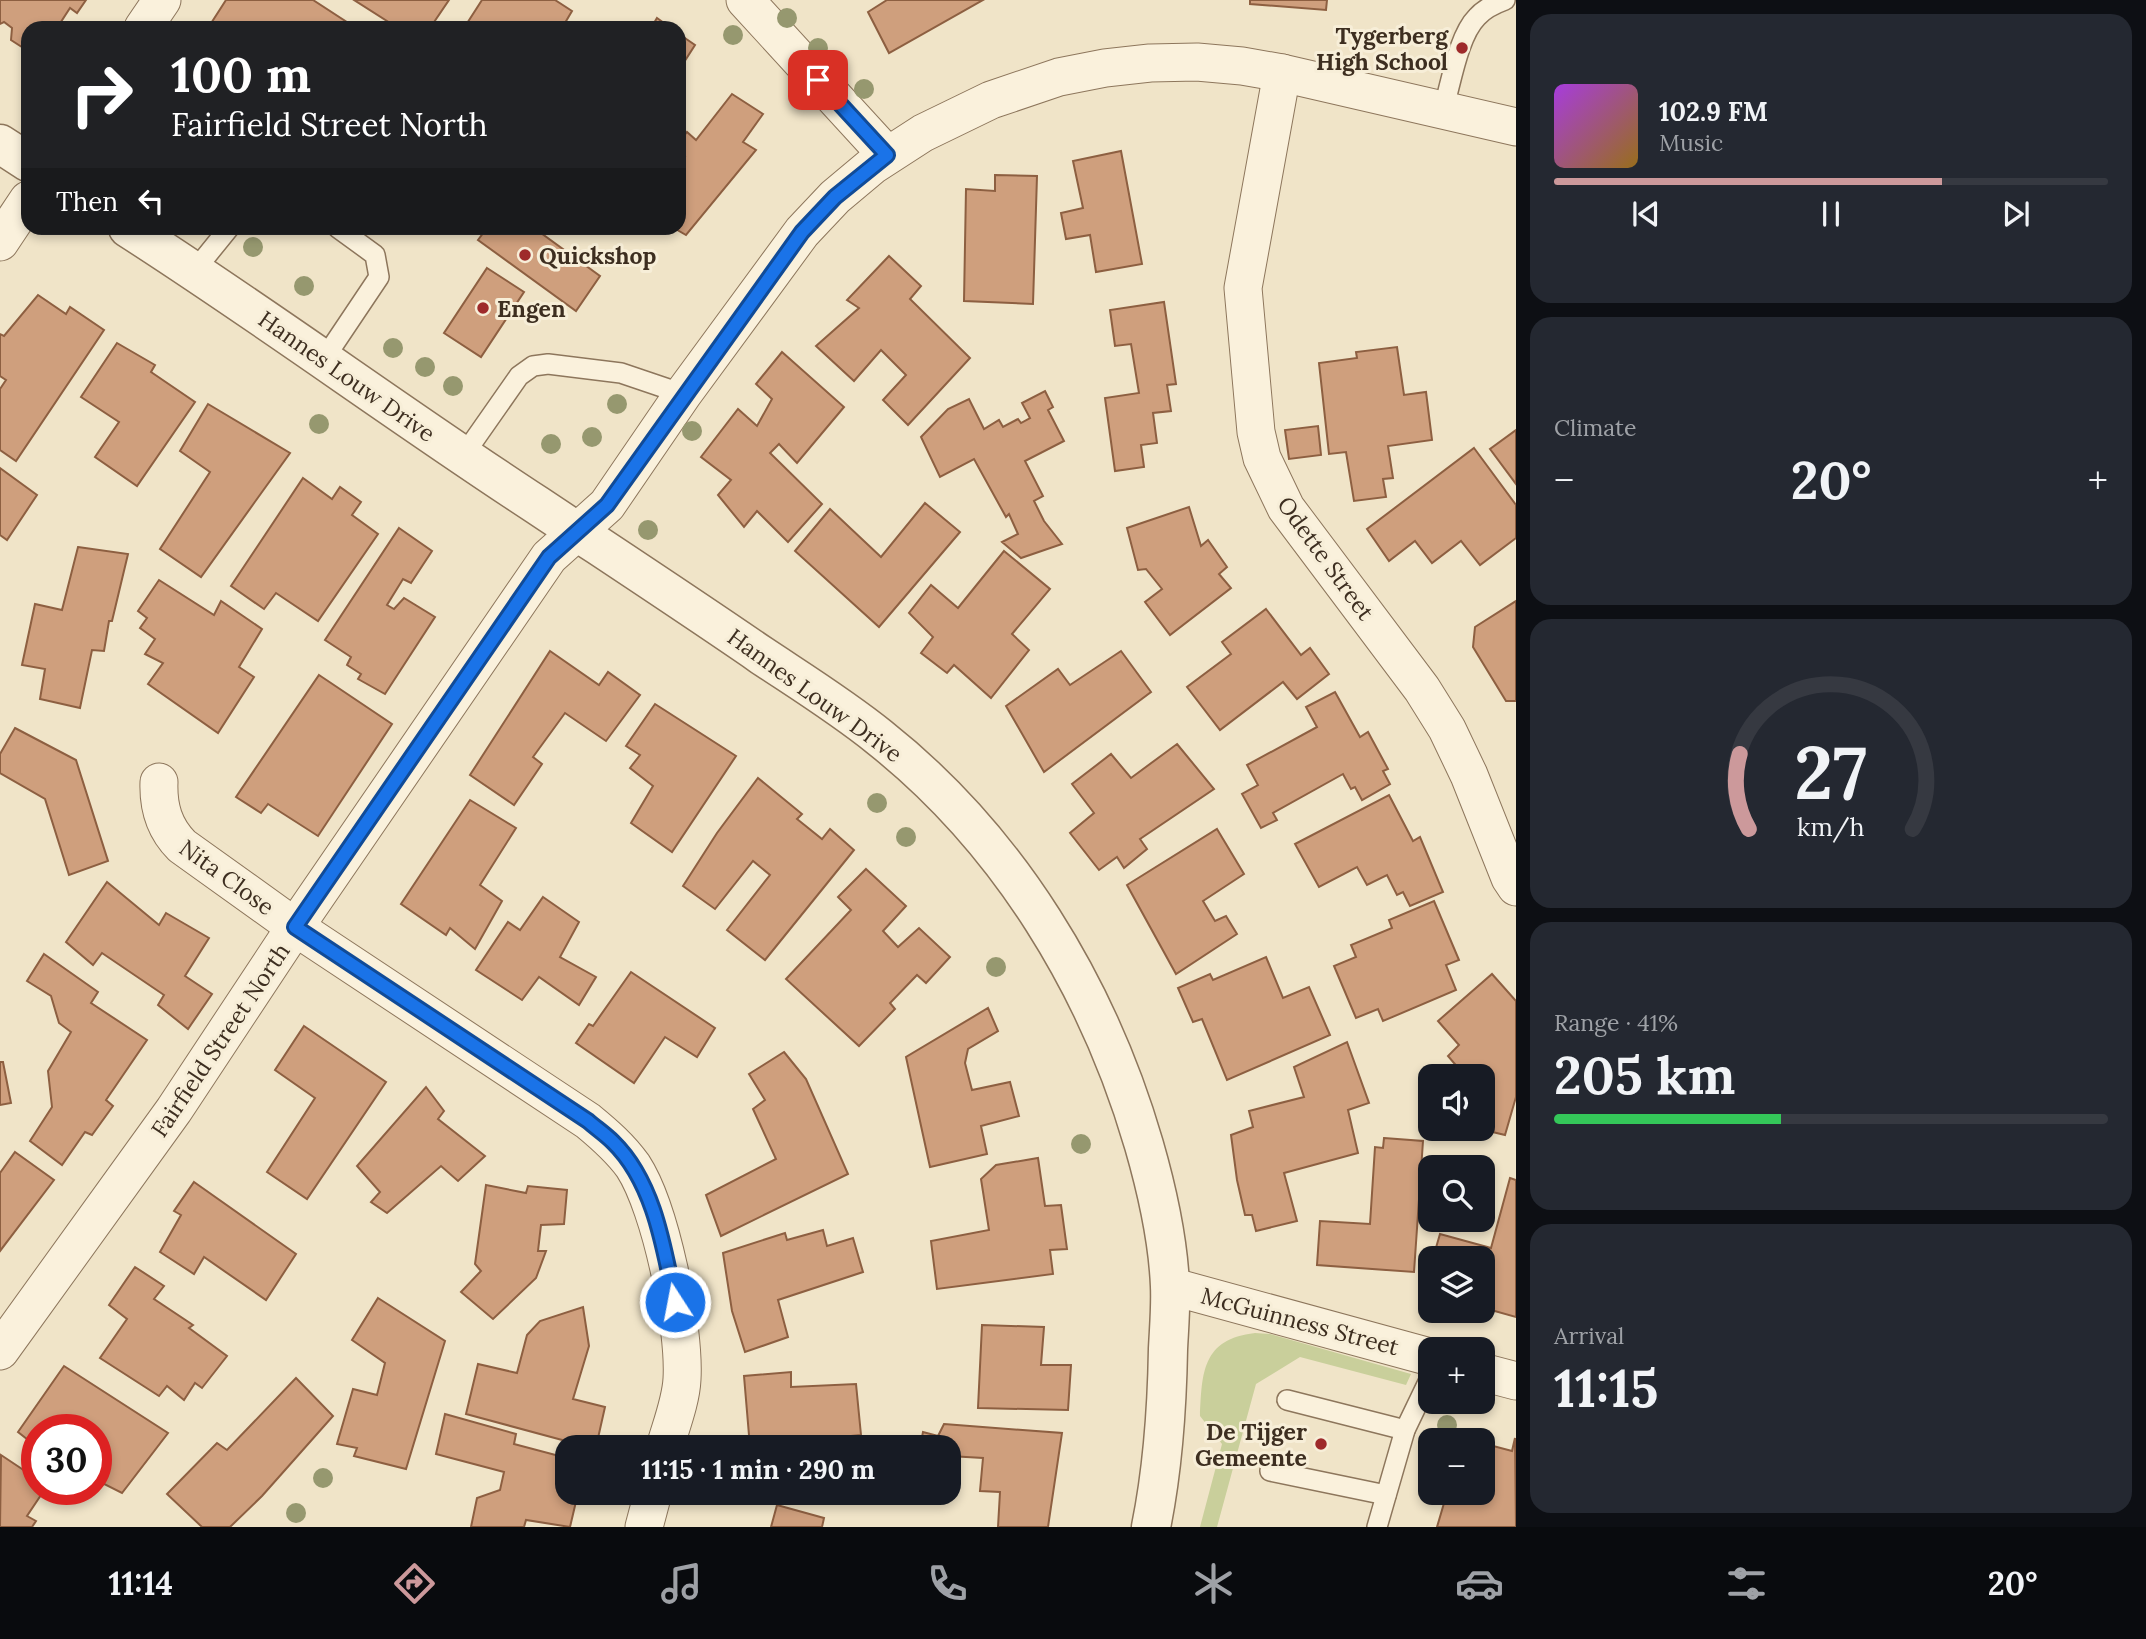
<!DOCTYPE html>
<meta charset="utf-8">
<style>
:root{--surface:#171b24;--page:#242831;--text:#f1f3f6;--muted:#9ea1a6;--line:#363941;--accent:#cc999b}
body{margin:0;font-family:Lora,serif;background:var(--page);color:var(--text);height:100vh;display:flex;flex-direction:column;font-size:26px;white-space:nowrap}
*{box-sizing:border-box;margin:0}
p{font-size:23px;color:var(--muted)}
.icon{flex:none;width:38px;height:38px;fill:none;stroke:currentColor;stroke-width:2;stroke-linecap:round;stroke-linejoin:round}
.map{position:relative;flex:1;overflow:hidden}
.drawer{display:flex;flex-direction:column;gap:14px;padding:14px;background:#0d0f14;width:630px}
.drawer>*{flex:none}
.top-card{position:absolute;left:21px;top:21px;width:665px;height:214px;border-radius:21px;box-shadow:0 4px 10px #0003;background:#202124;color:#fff;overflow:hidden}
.fabs{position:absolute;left:1418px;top:1064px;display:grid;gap:14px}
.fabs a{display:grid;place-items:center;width:77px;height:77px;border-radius:14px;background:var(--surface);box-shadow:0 4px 10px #0003;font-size:35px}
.speed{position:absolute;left:21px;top:1414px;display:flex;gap:14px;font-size:35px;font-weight:700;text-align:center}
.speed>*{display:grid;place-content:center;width:91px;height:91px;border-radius:50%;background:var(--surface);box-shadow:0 4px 10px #0003;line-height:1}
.speed .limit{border:10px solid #d22;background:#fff;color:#111}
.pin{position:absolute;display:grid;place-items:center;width:60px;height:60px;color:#fff;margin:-30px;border-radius:14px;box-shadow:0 4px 10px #0006}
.me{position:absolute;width:77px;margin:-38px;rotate:349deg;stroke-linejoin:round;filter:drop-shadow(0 0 5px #0008)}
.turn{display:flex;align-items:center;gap:24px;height:147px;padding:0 35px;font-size:32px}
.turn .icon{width:91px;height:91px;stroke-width:2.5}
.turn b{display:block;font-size:49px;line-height:60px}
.then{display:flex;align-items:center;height:66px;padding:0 35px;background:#0003;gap:14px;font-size:26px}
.big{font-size:52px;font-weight:800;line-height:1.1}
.drawer .card{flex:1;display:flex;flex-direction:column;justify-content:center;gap:10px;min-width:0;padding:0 24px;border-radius:21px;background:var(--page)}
.drawer .dial{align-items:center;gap:0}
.dial svg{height:182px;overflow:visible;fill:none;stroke:var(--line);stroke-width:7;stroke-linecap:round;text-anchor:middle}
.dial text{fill:var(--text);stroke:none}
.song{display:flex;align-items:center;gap:21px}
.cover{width:84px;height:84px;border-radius:10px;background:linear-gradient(135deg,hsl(280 70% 55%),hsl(40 70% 35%))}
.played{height:7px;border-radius:4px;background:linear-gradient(90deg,var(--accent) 70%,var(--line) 70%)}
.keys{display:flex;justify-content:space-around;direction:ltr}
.heat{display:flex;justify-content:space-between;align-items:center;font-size:38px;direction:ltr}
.charge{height:10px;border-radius:5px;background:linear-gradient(90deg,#34c759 41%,var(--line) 0)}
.trip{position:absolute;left:555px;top:1435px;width:406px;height:70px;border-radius:21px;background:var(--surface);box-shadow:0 4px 10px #0003;font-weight:800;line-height:70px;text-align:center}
.tab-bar{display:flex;height:112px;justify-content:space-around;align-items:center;background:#090b0e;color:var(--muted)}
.tab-bar .icon{width:49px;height:49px}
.tab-bar .on{color:var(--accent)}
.tab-bar b{font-size:32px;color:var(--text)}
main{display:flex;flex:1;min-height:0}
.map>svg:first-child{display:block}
.green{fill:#c9cf9b}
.building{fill:#cf9f7d;stroke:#8d5f41;stroke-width:2}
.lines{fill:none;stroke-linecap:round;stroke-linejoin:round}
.service-casing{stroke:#8d765c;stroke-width:22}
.minor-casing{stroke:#8d765c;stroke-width:39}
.tertiary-casing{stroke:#8d765c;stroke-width:41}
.service{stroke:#faf1dc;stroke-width:19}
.minor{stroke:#faf1dc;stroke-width:37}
.tertiary{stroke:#faf1dc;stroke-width:38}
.tree{fill:#96986f}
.route-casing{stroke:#114b97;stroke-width:18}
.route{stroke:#1a73e8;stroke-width:12}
.poi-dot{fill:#9e2a2b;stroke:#f7eed8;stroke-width:2.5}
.labels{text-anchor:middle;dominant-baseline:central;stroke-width:6;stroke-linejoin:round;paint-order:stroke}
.poi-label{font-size:23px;font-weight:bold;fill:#3d2e20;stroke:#f7eed8;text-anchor:end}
.street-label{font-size:23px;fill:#3d2e20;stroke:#f7eed8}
</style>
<main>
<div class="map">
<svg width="1516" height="1527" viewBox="0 0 1516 1527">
<rect width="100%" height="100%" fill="#f0e4c8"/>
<!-- green -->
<path class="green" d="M1255 1333 1270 1334 1411 1374 1406 1385 1300 1357 1256 1384 1217 1527H1200L1222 1444 1200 1416C1202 1373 1202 1339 1255 1333Z"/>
<!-- building -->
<g class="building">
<polygon points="0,0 86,0 77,13 70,8 57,28 28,28 28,51 11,40 12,28 4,22 0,24"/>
<polygon points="226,0 313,0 356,28 208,28"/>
<polygon points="354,0 449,0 430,28 398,28"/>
<polygon points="482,0 555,0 572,11 562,28 464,28"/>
<polygon points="887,0 983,0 889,53 868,12"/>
<polygon points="1250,0 1327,0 1326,10 1250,4"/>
<polygon points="657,18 671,28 651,28"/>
<polygon points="679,34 695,45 679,70"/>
<polygon points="732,94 763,114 743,142 756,150 686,235 674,228 679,228 679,166 685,157 679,152 679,142 687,132 696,140"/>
<polygon points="1121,151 1142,264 1096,272 1090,235 1066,239 1061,213 1083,208 1073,161"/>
<polygon points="995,175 1037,176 1033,304 964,301 966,189 995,191"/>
<polygon points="487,228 534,228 600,276 576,311 478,240"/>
<polygon points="889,256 921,286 910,299 970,358 908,425 883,400 906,375 881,350 854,381 816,346 859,308 847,300"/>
<polygon points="487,268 524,292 481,357 444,333"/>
<polygon points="38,295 66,314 70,307 104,330 16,461 0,450 0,389 6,380 0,376 0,334 4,336"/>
<polygon points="1164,302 1176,384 1167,385 1171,411 1153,413 1157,443 1141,445 1144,467 1115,471 1105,398 1139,393 1131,344 1115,346 1110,310"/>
<polygon points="117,343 155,365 151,372 195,402 137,486 95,457 119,422 81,397"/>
<polygon points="1397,347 1404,395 1426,392 1432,440 1388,446 1393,478 1383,479 1386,497 1354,501 1346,452 1329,454 1319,363 1357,358 1356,352"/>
<polygon points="782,352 844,407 797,463 779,444 770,453 822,504 788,542 757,511 744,527 718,495 731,480 701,457 738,409 757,426 772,399 756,384"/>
<polygon points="1045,391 1053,407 1048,410 1064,441 1025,461 1043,496 1034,501 1044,521 1062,544 1021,558 1002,542 1018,534 1009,514 1006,517 974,459 940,477 921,437 948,409 969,399 984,429 999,420 1003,427 1018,419 1021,423 1030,418 1022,403"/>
<polygon points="208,404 290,453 201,577 160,549 210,472 180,451"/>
<polygon points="1318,426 1321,455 1289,459 1285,430"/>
<polygon points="1516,430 1516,484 1490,449"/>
<polygon points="1474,448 1516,505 1516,538 1480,565 1461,541 1432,563 1415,541 1389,561 1367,529"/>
<polygon points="0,468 37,495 7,540 0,535"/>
<polygon points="303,478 332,499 340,487 361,502 352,515 378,534 318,621 276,593 264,609 231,586"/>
<polygon points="925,503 960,532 879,627 795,551 830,509 881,557"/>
<polygon points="1189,507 1201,546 1208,540 1227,567 1219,574 1231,588 1170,635 1145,602 1162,589 1146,569 1138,570 1127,528"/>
<polygon points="399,528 432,551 411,583 403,579 387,605 394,609 404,598 435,617 385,694 358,679 361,674 347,665 351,657 325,640"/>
<polygon points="78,547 128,554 112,621 109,621 104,651 92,650 80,708 40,699 45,669 22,665 35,604 62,610"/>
<polygon points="1004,551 1050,589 1012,634 1029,650 991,698 954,665 947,673 921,653 933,637 909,613 931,585 958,608"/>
<polygon points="159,580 214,615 221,601 262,629 239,667 254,677 218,733 148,684 163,663 145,654 155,639 140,628 147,618 138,611"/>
<polygon points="1516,601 1516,701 1506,701 1473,647 1475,627"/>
<polygon points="1266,609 1301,655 1310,648 1329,674 1297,699 1283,682 1220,730 1187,687 1231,654 1222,642"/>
<polygon points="550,651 599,685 608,672 640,695 606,741 565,713 533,757 542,764 514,805 470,775"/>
<polygon points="1121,651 1151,692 1044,772 1006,706 1058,669 1070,685"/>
<polygon points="319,675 392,724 318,836 268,804 261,813 236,797"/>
<polygon points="1335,692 1360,737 1368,732 1388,769 1383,771 1390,784 1362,800 1355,787 1351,789 1343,774 1273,813 1277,820 1261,828 1242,794 1258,785 1247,765 1317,727 1306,707"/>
<polygon points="655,704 736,756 672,852 631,823 653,786 630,768 640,755 626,746"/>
<polygon points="15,728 76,760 108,861 69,875 45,799 0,773 0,754"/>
<polygon points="1177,744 1214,789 1140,839 1147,849 1124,868 1117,857 1099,870 1070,833 1094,813 1072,784 1111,754 1131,778"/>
<polygon points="758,778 802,814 797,819 822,839 830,829 854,850 765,960 727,930 770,875 753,861 715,909 683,886 717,833"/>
<polygon points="1389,795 1413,841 1420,837 1443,892 1410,906 1403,892 1397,895 1387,875 1367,885 1357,867 1319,887 1295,844"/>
<polygon points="470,800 516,828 480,885 502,901 475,949 450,928 446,935 401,904"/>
<polygon points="1217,829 1244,874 1203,901 1215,921 1226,916 1237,934 1176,974 1127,885"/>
<polygon points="866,869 906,906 883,931 898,947 919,928 950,957 926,983 917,975 890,1003 895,1009 859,1046 786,979 851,910 838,897"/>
<polygon points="107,882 159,925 166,913 209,938 185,976 212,994 188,1029 158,1005 164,995 102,953 93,965 66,942"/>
<polygon points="543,897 579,922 560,957 596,977 579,1005 539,977 522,1000 476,970 508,922 520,930"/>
<polygon points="1434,901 1459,960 1446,965 1456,990 1383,1021 1378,1009 1356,1018 1334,966 1356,957 1351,945 1392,928 1389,920"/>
<polygon points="44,954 98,992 91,1003 147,1040 106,1100 113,1106 92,1135 85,1132 62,1165 30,1141 52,1107 48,1071 71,1032 59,1023 51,996 27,981"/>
<polygon points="1266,957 1283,998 1309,987 1330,1035 1227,1080 1202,1019 1193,1022 1178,988 1210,974 1213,980"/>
<polygon points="631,972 715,1028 697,1057 665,1037 634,1083 576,1043 589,1024 593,1026"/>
<polygon points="1492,974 1516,1001 1516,1097 1505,1135 1480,1129 1482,1129 1482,1076 1465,1076 1448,1056 1459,1045 1438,1021"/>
<polygon points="988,1008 998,1031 968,1049 965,1063 972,1090 1010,1082 1019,1116 981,1126 987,1154 930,1167 906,1057"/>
<polygon points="304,1026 386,1082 307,1199 267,1172 315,1098 275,1070"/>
<polygon points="1347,1042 1369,1103 1348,1110 1358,1153 1284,1173 1297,1221 1256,1231 1252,1215 1245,1215 1237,1180 1231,1135 1253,1127 1249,1111 1304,1097 1294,1067"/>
<polygon points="784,1052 806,1079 848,1174 721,1236 706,1195 776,1159 753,1109 765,1100 749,1074"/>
<polygon points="0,1062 3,1062 11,1103 0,1105"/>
<polygon points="426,1087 444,1111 438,1119 485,1156 458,1181 441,1166 387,1213 371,1202 380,1192 357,1166"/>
<polygon points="1384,1138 1423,1141 1414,1272 1317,1265 1320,1221 1370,1224 1375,1147 1383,1148"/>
<polygon points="15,1152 54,1180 0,1251 0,1173"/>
<polygon points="1038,1158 1045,1206 1061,1205 1067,1249 1050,1250 1053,1274 937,1289 931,1241 989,1230 981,1179 996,1165"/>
<polygon points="1510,1178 1516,1180 1516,1317 1484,1308 1491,1281 1482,1279 1482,1258 1433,1258 1440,1234 1491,1248"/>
<polygon points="194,1182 296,1254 266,1300 204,1257 194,1274 160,1252 181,1215 174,1211"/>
<polygon points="486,1185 526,1193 528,1186 567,1190 564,1224 541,1225 538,1251 546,1251 536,1278 493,1319 461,1292 481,1271 475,1264"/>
<polygon points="823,1230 827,1246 853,1238 863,1272 778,1300 788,1337 745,1352 732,1311 723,1253 785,1233 787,1240"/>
<polygon points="135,1267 164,1286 154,1299 193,1325 189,1328 227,1356 202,1388 195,1383 184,1400 167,1386 159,1396 100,1358 127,1319 109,1305"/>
<polygon points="1430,1271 1430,1299 1423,1297"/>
<polygon points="378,1298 445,1341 406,1469 354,1456 357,1448 337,1444 353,1389 377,1395 385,1363 352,1340"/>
<polygon points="583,1307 589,1346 573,1399 605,1407 596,1447 588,1447 466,1414 478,1364 517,1373 527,1335 540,1321"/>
<polygon points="982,1325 1044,1327 1041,1365 1071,1365 1068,1410 978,1408"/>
<polygon points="64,1366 168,1433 122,1493 96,1480 96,1430 37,1430 37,1447 18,1432"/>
<polygon points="791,1372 791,1387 856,1384 861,1435 791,1442 791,1447 750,1447 744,1376"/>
<polygon points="296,1378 333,1416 262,1496 230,1527 202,1527 167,1494 217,1443 227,1450"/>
<polygon points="445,1414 516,1434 514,1444 567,1458 567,1493 578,1493 570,1527 526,1520 524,1527 471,1527 477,1498 500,1490 504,1472 436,1454"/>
<polygon points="944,1424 1062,1433 1048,1527 998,1527 1000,1492 980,1491 983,1458 949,1456 948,1458 948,1447 920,1447 923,1432 938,1436"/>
<polygon points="1515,1438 1516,1527 1437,1527 1447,1493 1482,1493 1482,1443 1512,1451"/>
<polygon points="1,1455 37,1479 37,1489 45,1489 27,1516 36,1521 32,1527 0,1527"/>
<polygon points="777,1505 824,1518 822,1527 771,1527"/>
</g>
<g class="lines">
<!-- service casing -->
<g class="service-casing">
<g id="service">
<path d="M1443 110C1451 84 1458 36 1477 17 1484 9 1494 4 1505 0"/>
<polyline points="195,270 229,228"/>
<polyline points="324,359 379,277 375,255 338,228"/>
<polyline points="463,456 519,376 533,366 548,364 621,373 683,394"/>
<polyline points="1287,1400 1405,1430"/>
<polyline points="1270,1471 1386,1495"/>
<polyline points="1377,1527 1405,1430 1430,1378"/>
</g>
</g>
<!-- minor casing -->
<g class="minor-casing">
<g id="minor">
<polyline points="745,0 887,155"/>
<polyline points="143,28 162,0"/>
<polyline points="1282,73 1243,288 1256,432 1262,458 1286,508 1422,689 1447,729 1469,775 1510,878 1516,887"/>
<polyline points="0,242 28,200"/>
<path d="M159 782C158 807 164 828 182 846L295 927 588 1121C605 1135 620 1148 633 1166 661 1209 685 1328 682 1379 681 1401 671 1426 665 1447"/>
<polyline points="1170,1286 1430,1357"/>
<polyline points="0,1351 174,1110 295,927 549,557 607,505 683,394 802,232 835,197 872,166 923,133 991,100 1059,77 1105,68 1150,63 1197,62 1242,66 1282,73 1516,127"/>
<polyline points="1482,1372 1516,1381"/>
<polyline points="644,1527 653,1493"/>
</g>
</g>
<!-- tertiary casing -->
<g class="tertiary-casing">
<g id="tertiary">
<polyline points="0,144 28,162"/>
<path d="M128 228C267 317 399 415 537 505 612 555 687 604 761 655 800 681 842 707 879 737 1009 840 1098 987 1144 1145 1157 1190 1168 1238 1170 1286 1171 1306 1169 1328 1168 1349 1167 1408 1163 1468 1151 1527"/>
</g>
</g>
<!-- service -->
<use href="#service" class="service"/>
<!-- minor -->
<use href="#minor" class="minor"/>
<!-- tertiary -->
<use href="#tertiary" class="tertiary"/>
</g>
<!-- trees -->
<g class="tree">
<circle cx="787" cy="18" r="10"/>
<circle cx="733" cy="35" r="10"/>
<circle cx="818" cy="48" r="10"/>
<circle cx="864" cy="89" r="10"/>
<circle cx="253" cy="247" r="10"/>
<circle cx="304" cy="286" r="10"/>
<circle cx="393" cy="348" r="10"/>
<circle cx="425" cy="367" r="10"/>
<circle cx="453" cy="386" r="10"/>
<circle cx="617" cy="404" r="10"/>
<circle cx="319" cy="424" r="10"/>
<circle cx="692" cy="431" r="10"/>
<circle cx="592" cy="437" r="10"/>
<circle cx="551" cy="444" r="10"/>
<circle cx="648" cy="530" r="10"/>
<circle cx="877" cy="803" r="10"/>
<circle cx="906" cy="837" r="10"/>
<circle cx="996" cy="967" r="10"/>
<circle cx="1081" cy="1144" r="10"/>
<circle cx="1447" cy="1425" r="10"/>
<circle cx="323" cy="1478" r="10"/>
<circle cx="296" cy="1513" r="10"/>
</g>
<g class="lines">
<!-- route casing -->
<g class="route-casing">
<path id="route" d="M675 1302C664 1248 654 1182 613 1142 605 1134 596 1128 588 1121L295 927 549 557 607 505 802 232 835 197 887 155 818 80"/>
</g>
<!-- route -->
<use href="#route" class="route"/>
</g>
<!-- markers -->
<g class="poi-dot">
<circle cx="1462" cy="48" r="7"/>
<circle cx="525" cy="255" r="7"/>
<circle cx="483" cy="308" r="7"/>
<circle cx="1321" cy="1444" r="7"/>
</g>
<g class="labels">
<!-- poi labels -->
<g class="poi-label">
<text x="1448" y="35">Tygerberg<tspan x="1448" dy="26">High School</tspan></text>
<text x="539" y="255" text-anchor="start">Quickshop</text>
<text x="497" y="308" text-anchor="start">Engen</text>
<text x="1307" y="1431">De Tijger<tspan x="1307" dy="26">Gemeente</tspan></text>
</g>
<!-- street labels -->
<g class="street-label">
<text transform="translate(347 376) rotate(35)">Hannes Louw Drive</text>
<text transform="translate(1326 558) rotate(54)">Odette Street</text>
<text transform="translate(815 695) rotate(36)">Hannes Louw Drive</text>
<text transform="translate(227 877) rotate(36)">Nita Close</text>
<text transform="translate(220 1040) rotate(-56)">Fairfield Street North</text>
<text transform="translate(1300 1321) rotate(15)">McGuinness Street</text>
</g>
</g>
</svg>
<div class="fabs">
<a><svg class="icon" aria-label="sound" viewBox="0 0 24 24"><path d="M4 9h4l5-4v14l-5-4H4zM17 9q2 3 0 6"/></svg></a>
<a><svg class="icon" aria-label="search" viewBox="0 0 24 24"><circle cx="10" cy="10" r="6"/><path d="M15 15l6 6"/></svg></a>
<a><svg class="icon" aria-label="layers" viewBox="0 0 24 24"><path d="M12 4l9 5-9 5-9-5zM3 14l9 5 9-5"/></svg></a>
<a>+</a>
<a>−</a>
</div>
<div class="speed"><div class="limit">30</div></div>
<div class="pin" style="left:818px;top:80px;background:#d93025"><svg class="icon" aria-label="arrive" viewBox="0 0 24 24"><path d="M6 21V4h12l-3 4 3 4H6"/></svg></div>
<svg class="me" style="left:675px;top:1302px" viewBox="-20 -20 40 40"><circle r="17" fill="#1a73e8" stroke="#fff" stroke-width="3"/><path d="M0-11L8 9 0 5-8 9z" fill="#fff"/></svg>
<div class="trip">11:15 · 1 min · 290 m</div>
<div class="top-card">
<div class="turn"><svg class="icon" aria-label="right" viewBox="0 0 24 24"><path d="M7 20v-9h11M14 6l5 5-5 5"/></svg><div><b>100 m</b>Fairfield Street North</div></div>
<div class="then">Then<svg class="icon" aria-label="left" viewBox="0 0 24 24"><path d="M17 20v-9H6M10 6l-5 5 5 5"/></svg></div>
</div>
</div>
<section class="drawer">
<div class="card">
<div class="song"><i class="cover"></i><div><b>102.9 FM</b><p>Music</p></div></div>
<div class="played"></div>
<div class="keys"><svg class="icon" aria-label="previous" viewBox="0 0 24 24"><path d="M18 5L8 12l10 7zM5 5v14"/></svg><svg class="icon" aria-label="pause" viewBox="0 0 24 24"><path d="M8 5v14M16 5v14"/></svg><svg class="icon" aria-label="next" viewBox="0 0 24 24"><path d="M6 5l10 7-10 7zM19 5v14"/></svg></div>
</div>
<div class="card"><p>Climate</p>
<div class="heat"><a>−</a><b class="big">20°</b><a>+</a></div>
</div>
<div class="card dial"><svg viewBox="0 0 100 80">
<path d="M14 69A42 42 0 1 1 86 69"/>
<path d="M14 69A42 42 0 0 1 10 36" stroke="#cc999b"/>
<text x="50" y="56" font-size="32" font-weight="700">27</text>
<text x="50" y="72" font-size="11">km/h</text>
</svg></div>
<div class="card"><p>Range · 41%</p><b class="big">205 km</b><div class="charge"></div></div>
<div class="card"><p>Arrival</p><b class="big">11:15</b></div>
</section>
</main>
<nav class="tab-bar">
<b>11:14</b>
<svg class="icon on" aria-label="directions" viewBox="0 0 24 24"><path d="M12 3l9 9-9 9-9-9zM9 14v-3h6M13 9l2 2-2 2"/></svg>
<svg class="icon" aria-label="music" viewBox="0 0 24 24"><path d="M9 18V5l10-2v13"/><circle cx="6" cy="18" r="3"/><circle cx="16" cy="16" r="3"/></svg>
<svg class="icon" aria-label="phone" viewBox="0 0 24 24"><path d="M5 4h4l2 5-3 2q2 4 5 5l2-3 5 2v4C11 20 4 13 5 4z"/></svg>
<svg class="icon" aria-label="climate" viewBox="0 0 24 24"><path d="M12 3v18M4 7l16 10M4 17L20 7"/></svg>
<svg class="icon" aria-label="car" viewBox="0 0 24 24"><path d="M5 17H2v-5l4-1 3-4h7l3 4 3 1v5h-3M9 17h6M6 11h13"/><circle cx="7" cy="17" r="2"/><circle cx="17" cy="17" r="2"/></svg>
<svg class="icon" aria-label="filters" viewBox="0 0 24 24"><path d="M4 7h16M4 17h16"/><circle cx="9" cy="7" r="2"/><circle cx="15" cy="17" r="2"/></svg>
<b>20°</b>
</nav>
